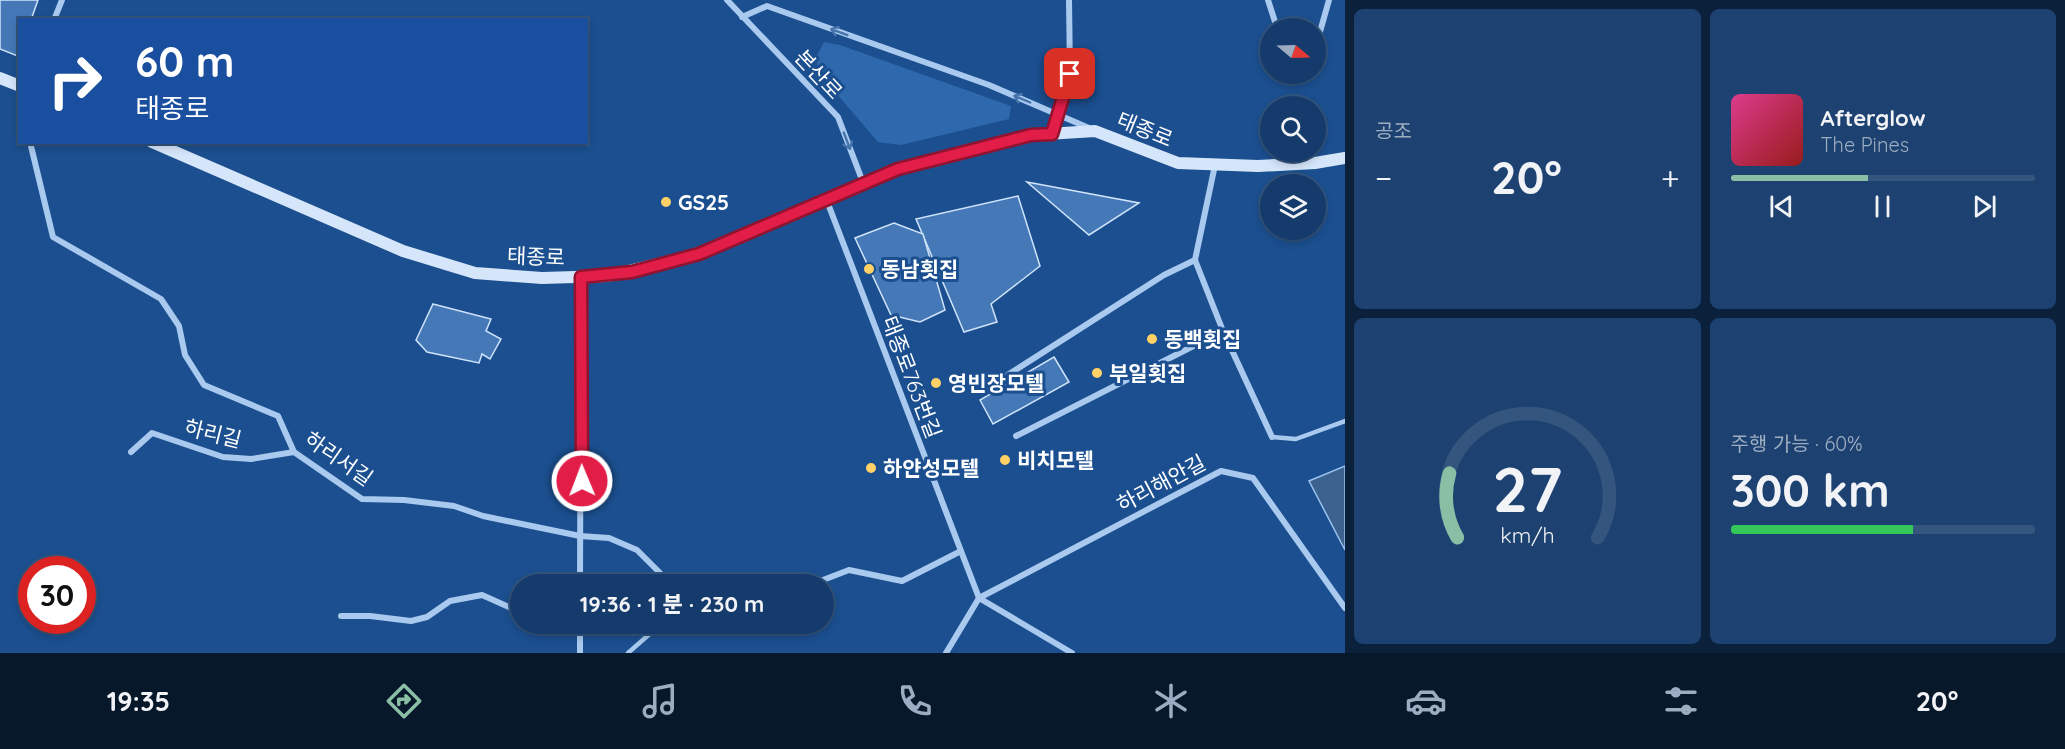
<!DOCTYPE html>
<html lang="ko">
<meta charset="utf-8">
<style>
:root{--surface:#143b6b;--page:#1d4271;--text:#f1f3f6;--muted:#9dadc1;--line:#33557e;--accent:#8abfa5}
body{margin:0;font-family:Quicksand,"Noto Sans KR",sans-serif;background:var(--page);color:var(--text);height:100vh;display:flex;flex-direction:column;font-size:22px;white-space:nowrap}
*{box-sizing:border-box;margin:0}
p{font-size:20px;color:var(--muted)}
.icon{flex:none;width:33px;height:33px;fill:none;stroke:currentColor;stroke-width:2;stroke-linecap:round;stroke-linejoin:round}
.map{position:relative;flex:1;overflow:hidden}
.drawer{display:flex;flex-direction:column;gap:9px;padding:9px;background:#0b203b;width:720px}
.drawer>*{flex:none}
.hud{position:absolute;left:18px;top:18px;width:570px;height:126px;border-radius:0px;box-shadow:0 3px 9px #0003,0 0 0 2px var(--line);background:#1a4fa0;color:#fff;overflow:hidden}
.needle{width:39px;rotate:109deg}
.controls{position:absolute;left:1260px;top:18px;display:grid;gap:12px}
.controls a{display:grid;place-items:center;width:66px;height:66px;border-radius:50%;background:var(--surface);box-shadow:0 3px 9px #0003,0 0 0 2px var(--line);font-size:30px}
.speed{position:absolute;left:18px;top:556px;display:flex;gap:12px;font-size:30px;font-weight:700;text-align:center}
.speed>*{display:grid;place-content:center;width:78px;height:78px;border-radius:50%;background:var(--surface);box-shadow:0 3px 9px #0003,0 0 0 2px var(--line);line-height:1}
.speed .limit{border:9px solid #d22;background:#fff;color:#111}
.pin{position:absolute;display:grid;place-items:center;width:51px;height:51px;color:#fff;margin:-26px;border-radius:12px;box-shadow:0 3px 9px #0006}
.me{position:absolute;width:66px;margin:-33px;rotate:359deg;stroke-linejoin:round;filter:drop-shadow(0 0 4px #0008)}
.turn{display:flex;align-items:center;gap:21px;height:126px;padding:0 18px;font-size:27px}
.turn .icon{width:78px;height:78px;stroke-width:2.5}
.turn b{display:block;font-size:42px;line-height:51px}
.big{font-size:45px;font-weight:800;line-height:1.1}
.drawer .widget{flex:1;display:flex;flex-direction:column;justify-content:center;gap:9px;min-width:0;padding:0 21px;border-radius:9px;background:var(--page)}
.drawer .dial{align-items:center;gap:0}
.dial svg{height:156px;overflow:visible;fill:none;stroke:var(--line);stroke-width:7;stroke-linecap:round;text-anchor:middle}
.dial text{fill:var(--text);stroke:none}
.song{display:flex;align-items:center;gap:18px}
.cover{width:72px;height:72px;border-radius:9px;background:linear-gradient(135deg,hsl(330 70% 55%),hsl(0 70% 35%))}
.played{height:6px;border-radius:3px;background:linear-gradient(90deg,var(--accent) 45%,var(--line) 45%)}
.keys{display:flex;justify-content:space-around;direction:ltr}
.heat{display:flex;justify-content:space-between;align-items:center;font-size:33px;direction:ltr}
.charge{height:9px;border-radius:4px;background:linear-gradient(90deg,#34c759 60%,var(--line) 0)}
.drawer .tiles{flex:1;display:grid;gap:9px;grid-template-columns:repeat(2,1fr)}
.trip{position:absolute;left:510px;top:574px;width:324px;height:60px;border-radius:30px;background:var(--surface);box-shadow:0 3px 9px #0003,0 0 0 2px var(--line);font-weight:800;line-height:60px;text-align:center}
.dock{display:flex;height:96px;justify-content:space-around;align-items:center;background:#08182b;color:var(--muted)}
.dock .icon{width:42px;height:42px}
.dock .selected{color:var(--accent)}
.dock b{font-size:27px;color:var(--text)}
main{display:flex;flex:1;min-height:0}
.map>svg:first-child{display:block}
.green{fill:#2e69ad}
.water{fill:#3c6290;stroke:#9cc4f0;stroke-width:1.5}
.building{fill:#4478b7;stroke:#cfe3fa;stroke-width:1.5}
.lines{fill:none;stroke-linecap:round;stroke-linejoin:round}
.service{stroke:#a9c9ee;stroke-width:4.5}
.minor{stroke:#a9c9ee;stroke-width:6}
.secondary{stroke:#d6e6fa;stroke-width:12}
.oneway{stroke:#4674ac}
.route-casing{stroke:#92132f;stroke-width:15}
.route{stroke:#e11d48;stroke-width:10}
.poi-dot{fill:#ffd166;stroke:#1b4f8f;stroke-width:2}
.labels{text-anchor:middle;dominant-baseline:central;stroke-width:6;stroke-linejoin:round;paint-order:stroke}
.street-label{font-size:21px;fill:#fff;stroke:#1b4f8f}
.poi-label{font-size:21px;font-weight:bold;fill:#fff;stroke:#1b4f8f;text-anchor:start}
</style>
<main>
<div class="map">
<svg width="1345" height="653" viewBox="0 0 1345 653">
<rect width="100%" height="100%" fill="#1b4f8f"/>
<!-- green -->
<polygon class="green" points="824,42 840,45 1011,106 1009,119 901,145 878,142 818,72 816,57"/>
<!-- water -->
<polygon class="water" points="1345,466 1345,550 1309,481"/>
<!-- building -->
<g class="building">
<polygon points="0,0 38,0 31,20 20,20 20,57 0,49"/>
<polygon points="1027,182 1139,203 1089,235"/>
<polygon points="1018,196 1040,266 991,304 997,322 964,332 916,219"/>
<polygon points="894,223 923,234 945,310 920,322 891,315 855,238"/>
<polygon points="433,304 491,319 486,331 501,339 490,359 482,354 479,363 427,352 416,340"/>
<polygon points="1054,357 1069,382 993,424 980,400"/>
</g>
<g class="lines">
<!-- service -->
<g class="service">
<polyline points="1272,437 1296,439 1345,421"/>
<polyline points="628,653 661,624"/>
</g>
<!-- minor -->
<g class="minor">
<polyline points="727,0 838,117 864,185"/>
<polyline points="1268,0 1277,28"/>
<polyline points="742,17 767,6 989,85 1089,128"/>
<polyline points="54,20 62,0"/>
<polyline points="1316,46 1329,0"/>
<polyline points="1052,134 1070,74 1069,0"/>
<polyline points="30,142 53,237 161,299 179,326 185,355 204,385 278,416 294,452 362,499 404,500 454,506 483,516 580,536 609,538 637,550 662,575 669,585"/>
<polyline points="1215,165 1195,260 1223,331 1272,437"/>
<polyline points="827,201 979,598 1221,471 1253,478 1345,608"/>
<polyline points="981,392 1164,275 1195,260"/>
<polyline points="1016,436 1223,331"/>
<polyline points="131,452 152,433 223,457 251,459 294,452"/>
<polyline points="580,585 581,277"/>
<polyline points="810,585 849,570 902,581 961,551"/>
<polyline points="341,616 370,616 411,621 427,617 450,601 482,595 520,612"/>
<polyline points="724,624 732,624"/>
<polyline points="580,653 580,624"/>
<polyline points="946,653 979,598 1072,653"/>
</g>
<!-- secondary -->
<g class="secondary">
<polyline points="0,78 20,86"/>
<polyline points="152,142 403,251 475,273 542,278 608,276 699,254 898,169 1031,135 1095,131 1178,163 1258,166 1315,163 1345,158"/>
</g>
</g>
<!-- one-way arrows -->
<defs><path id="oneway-shaft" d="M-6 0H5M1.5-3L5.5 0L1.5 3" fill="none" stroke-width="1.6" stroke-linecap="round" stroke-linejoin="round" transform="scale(1.5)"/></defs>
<g class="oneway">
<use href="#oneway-shaft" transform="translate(839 32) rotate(-160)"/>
<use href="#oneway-shaft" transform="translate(1022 99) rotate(-157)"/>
<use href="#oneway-shaft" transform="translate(847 141) rotate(69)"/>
</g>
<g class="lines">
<!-- route casing -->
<g class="route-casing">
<polyline id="route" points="582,481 581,277 632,272 699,254 898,169 1031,135 1052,134 1070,74"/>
</g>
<!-- route -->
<use href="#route" class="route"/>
</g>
<!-- markers -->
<g class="poi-dot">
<circle cx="666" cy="202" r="6"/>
<circle cx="869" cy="269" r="6"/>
<circle cx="1152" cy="339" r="6"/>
<circle cx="1097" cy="373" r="6"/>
<circle cx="936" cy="383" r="6"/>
<circle cx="1005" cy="460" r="6"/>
<circle cx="871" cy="468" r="6"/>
</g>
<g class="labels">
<!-- street labels -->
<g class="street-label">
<text transform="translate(819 74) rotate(47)">본산로</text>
<text transform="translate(1145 129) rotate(22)">태종로</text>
<text transform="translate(536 256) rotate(2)">태종로</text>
<text transform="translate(912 377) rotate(69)">태종로763번길</text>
<text transform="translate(213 433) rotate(14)">하리길</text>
<text transform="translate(339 458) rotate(35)">하리서길</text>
<text transform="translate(1161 483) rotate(-28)">하리해안길</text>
</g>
<!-- poi labels -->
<g class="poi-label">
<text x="678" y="202">GS25</text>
<text x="881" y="269">동남횟집</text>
<text x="1164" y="339">동백횟집</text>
<text x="1109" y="373">부일횟집</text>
<text x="948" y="383">영빈장모텔</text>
<text x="1017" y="460">비치모텔</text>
<text x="883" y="468">하얀성모텔</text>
</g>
</g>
</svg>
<div class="controls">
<a><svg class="needle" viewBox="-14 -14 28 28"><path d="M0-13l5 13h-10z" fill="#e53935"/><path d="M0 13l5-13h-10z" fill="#9dadc1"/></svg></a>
<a><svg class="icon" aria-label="search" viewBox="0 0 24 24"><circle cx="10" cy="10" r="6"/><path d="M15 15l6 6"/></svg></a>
<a><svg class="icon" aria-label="layers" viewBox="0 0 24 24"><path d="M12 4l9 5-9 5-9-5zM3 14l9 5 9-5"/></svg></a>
</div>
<div class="speed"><div class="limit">30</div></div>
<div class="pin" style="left:1070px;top:74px;background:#d93025"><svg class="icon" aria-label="arrive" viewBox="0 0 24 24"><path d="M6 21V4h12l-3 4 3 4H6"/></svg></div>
<svg class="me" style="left:582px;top:481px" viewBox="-20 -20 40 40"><circle r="17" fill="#e11d48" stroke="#fff" stroke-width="3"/><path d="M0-11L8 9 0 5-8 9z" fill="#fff"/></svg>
<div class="trip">19:36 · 1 분 · 230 m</div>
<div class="hud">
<div class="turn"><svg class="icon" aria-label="right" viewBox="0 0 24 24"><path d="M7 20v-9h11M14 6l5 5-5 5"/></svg><div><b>60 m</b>태종로</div></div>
</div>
</div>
<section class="drawer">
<div class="tiles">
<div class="widget"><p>공조</p>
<div class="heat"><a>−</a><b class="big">20°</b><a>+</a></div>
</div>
<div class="widget">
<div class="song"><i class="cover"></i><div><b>Afterglow</b><p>The Pines</p></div></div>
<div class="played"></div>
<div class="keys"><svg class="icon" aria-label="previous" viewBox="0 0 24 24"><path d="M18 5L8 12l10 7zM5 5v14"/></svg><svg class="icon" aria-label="pause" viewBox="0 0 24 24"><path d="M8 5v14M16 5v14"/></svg><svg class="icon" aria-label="next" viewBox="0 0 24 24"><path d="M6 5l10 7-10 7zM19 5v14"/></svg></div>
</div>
<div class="widget dial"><svg viewBox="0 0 100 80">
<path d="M14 69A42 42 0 1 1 86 69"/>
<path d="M14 69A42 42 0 0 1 10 36" stroke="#8abfa5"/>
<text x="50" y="56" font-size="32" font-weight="700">27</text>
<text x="50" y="72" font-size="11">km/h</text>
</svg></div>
<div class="widget"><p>주행 가능 · 60%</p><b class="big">300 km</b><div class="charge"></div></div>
</div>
</section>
</main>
<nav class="dock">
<b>19:35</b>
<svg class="icon selected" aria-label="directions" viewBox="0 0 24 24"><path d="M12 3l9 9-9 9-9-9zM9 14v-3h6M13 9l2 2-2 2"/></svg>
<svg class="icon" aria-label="music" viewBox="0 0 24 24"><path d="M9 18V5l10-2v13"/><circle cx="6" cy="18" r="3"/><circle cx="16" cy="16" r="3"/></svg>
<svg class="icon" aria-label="phone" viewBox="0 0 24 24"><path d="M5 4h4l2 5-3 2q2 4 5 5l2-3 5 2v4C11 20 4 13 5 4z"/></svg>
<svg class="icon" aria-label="climate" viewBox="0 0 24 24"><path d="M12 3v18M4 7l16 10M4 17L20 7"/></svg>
<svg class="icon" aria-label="car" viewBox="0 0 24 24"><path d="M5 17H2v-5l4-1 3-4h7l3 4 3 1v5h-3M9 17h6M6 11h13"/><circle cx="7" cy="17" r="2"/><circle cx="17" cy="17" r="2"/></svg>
<svg class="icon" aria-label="filters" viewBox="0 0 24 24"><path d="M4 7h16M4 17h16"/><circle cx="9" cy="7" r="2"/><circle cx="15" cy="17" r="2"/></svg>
<b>20°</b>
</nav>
